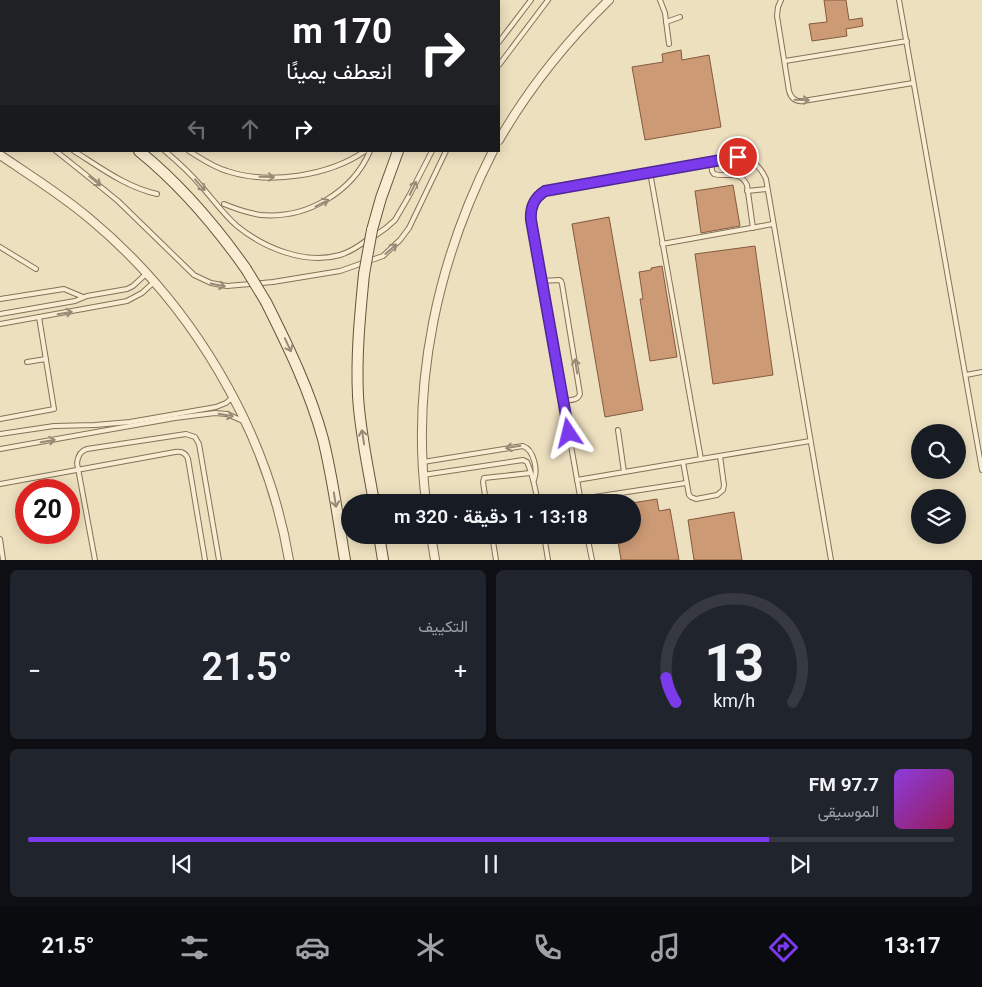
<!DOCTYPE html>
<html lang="ar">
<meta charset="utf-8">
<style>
:root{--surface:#171b24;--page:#20242c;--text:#f1f3f6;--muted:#9ea1a6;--line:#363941;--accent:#7c3aed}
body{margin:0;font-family:Georgia,Vazirmatn,serif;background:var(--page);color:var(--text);direction:rtl;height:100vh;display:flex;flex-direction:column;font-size:19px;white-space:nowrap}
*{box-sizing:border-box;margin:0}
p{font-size:16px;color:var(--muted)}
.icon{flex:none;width:28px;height:28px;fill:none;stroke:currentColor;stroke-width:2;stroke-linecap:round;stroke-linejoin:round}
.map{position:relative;height:560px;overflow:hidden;direction:ltr}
.side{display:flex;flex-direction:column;gap:10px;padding:10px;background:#0d0f14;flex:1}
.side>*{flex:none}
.top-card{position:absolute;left:0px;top:0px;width:500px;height:152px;box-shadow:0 2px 12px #0003;direction:rtl;background:#202124;color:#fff;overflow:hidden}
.fabs{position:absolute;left:911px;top:424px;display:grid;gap:10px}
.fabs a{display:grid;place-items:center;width:55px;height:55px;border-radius:50%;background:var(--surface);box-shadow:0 2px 12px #0003;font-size:25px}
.speed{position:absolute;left:15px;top:479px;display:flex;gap:10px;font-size:25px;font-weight:700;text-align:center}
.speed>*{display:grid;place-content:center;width:65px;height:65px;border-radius:50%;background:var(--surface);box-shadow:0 2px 12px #0003;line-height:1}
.speed .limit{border:8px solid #d22;background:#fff;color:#111}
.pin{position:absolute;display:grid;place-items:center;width:42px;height:42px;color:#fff;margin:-21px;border:2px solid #fff;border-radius:50%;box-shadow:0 1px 5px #0007}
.me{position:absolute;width:55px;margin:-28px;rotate:350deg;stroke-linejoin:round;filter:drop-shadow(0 0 4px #0008)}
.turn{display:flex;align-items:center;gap:18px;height:105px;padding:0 25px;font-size:22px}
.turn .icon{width:65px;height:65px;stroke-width:2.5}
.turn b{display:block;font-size:35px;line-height:42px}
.lanes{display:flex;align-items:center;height:48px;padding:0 25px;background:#0003;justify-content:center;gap:25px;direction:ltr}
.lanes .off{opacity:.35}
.big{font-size:38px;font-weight:600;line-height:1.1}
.side .widget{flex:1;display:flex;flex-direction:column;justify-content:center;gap:8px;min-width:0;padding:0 18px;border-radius:8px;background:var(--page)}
.side .dial{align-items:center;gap:0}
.dial svg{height:130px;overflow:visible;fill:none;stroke:var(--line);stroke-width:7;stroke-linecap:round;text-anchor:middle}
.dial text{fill:var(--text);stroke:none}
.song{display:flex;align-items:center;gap:15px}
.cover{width:60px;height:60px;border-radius:8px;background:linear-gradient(135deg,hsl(270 70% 55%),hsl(330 70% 35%))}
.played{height:5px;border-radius:2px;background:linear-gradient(90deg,var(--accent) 80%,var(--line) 80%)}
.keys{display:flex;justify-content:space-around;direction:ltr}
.heat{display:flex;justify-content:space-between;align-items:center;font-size:28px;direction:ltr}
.side .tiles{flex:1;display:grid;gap:10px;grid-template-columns:1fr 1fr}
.widget:last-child{grid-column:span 2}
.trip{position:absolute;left:341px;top:494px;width:300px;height:50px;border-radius:25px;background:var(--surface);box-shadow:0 2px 12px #0003;font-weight:600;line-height:50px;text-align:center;direction:rtl}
.menu{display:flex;height:80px;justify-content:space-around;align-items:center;background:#090b0e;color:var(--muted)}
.menu .icon{width:35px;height:35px}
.menu .current{color:var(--accent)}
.menu b{font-size:22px;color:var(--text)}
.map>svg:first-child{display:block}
.building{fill:#cc9a75;stroke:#855a3e}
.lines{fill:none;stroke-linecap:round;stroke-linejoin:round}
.lane-casing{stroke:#867158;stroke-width:6}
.street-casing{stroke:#867158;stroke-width:10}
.secondary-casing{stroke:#68523b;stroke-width:12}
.lane{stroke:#f8edd2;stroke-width:4}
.street{stroke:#f8edd2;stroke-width:8}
.secondary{stroke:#f8edd2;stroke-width:10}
.secondary-bridge-casing{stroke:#68523b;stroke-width:12;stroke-linecap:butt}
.secondary-bridge{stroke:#f8edd2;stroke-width:10}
.oneway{stroke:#968b77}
.route-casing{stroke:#51269a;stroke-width:12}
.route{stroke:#7c3aed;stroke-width:9}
</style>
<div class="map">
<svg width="982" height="560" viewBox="0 0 982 560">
<rect width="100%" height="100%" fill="#ede0bf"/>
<!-- building -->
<g class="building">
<polygon points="824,0 846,0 849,20 862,18 863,26 846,29 847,36 812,41 809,24 827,22"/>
<polygon points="681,50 682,60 709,55 721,127 645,140 632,67 663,62 662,54"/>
<polygon points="733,185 740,226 701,233 695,191"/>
<polygon points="609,217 643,410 605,417 572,224"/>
<polygon points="755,246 773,375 713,384 695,254"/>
<polygon points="662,266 677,357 650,361 640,299 643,299 639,272 651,270 651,268"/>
<polygon points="657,499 659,511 670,509 679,560 621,560 617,535 632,535 632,503"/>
<polygon points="734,512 742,560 694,560 688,520"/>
</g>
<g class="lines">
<!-- lane casing -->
<g class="lane-casing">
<g id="lane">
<polyline points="239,0 240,1"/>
<polyline points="291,0 291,1"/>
<polyline points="660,0 665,13 669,44"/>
<path d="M781 0 778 7 777 16 789 91C791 98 795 102 803 101L913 83"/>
<polyline points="899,0 982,470"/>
<polyline points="449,1 451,0"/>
<polyline points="470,1 471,0"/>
<polyline points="666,22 680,17"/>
<polyline points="0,32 1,33"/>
<polyline points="499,42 531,0"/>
<polyline points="0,57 1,58"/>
<polyline points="785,61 907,41"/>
<polyline points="499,65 548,0"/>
<polyline points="0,108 1,109"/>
<polyline points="56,151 91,179 118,201 194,275 211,283 227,286 273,282 340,271 383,256 400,240 409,228 446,151"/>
<path d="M74 151C101 168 126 187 157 194"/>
<path d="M165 151C178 162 190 173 201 186 213 199 223 214 237 226 264 248 305 265 340 255 350 252 359 246 367 240"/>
<path d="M189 151C202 159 213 167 227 171 269 185 329 176 365 151"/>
<path d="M711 161 712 171 714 174C727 178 739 169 747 185L753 228"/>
<polyline points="650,172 701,459"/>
<polyline points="747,191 767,189"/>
<path d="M224 204C236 209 248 213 261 215 306 219 352 193 370 151"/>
<polyline points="373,237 386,228 395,220 409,196 432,151"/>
<polyline points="662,244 773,224"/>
<polyline points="0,247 36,269"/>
<path d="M542 281 559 280 561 281 562 284 580 394C578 401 569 400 563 401"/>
<polyline points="0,299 64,289 83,297"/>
<polyline points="0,314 75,301 87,296 127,289 133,286 147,273"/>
<polyline points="0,324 127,301 142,293 154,282"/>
<polyline points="27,362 46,359"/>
<polyline points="966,375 982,372"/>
<polyline points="0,419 54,409 39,317"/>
<polyline points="618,430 624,472"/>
<polyline points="0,434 54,426 95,425 130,422 216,407 226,403 233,397"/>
<polyline points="0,449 175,418 215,413 227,414 243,421"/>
<path d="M423 462 523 446C534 450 538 470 534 480"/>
<polyline points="683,462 689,495 691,497 696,499 717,495 723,490 724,485 720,456"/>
<path d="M423 475 523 460 527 462C533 475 535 489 538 502"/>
<polyline points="577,480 701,459 810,441"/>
<path d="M0 484 175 452C181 451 186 453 188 459L205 560"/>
<polyline points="581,499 686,483"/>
<polyline points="486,502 483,482 484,478 530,473"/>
<path d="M581 502 531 220C530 207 534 199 545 191L731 158C748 156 759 163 766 179L831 560"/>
<polyline points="492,535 496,560"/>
<polyline points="544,535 548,560"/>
<polyline points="587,535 592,560"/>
<polyline points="0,539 3,560"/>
<path d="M95 560 77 463C78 456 80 451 87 449L186 434 195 437 199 444 219 560"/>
</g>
</g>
<!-- street casing -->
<g class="street-casing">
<g id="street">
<path d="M499 140C529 88 566 42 609 0"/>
<path d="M0 155C31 176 62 195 90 219 191 303 267 429 289 560"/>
<path d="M426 502C411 382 438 259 493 151"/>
<polyline points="431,535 435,560"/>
</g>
</g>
<!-- secondary casing -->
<g class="secondary-casing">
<g id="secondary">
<polyline points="492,1 493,0"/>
<polyline points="0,72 1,73"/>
<path d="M139 151C181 185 215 225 246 269"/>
<polyline points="372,230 381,198 398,151"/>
<path d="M364 274C360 315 356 355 358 396 360 432 368 467 374 502"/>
<path d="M266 302C288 346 310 391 323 439 333 479 338 519 345 560"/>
<polyline points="379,535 383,560"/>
</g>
</g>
<!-- lane -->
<use href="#lane" class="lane"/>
<!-- street -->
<use href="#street" class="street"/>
<!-- secondary -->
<use href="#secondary" class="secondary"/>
<!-- secondary-bridge casing -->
<g class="secondary-bridge-casing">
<g id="secondary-bridge">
<polyline points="246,269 266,302"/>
<polyline points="364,274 372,230"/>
</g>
</g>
<!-- secondary-bridge -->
<use href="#secondary-bridge" class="secondary-bridge"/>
</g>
<!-- one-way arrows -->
<defs><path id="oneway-shaft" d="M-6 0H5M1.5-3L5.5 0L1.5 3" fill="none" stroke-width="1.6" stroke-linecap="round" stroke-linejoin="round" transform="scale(1.25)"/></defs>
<g class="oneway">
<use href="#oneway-shaft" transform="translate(802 100) rotate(2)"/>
<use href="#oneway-shaft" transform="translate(267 177) rotate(1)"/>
<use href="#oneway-shaft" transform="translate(95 181) rotate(39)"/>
<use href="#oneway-shaft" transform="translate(200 185) rotate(48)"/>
<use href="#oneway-shaft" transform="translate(413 188) rotate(-64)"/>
<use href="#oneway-shaft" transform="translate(322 203) rotate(-28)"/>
<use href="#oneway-shaft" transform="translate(391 249) rotate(-41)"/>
<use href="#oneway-shaft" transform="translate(218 285) rotate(12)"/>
<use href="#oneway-shaft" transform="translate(65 313) rotate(-10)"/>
<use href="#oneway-shaft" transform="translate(288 345) rotate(65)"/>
<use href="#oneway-shaft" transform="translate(576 366) rotate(-99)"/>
<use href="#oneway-shaft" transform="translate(226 415) rotate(10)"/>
<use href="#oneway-shaft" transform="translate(363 437) rotate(-99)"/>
<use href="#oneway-shaft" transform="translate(48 441) rotate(-10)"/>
<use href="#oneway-shaft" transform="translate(513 447) rotate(171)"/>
<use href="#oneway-shaft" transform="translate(335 500) rotate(81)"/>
</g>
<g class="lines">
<!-- route casing -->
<g class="route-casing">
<path id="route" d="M569 433 531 220C530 207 534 198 545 191L738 157"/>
</g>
<!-- route -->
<use href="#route" class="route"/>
</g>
</svg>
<div class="fabs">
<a><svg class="icon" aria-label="search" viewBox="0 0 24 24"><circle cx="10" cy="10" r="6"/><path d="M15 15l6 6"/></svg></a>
<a><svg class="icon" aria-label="layers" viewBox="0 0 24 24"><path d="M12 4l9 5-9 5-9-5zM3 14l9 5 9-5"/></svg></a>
</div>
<div class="speed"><div class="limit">20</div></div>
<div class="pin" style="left:738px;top:157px;background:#d93025"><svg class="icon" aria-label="arrive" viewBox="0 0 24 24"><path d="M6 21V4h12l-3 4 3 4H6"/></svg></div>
<svg class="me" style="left:569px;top:433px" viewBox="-20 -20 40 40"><path d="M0-17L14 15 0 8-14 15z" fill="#7c3aed" stroke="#fff" stroke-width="4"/></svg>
<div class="trip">13:18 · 1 دقيقة · 320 m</div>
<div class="top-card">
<div class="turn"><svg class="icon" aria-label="right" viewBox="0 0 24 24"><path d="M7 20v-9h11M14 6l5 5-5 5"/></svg><div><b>170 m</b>انعطف يمينًا</div></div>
<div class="lanes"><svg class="icon off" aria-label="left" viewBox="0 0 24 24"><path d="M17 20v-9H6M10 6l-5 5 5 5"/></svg><svg class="icon off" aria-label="ahead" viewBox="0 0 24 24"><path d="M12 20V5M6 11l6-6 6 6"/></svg><svg class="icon" aria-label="right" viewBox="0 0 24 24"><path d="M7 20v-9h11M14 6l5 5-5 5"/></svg></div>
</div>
</div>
<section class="side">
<div class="tiles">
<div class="widget dial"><svg viewBox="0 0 100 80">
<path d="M14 69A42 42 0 1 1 86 69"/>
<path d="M14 69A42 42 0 0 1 8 54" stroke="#7c3aed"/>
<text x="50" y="56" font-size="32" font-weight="700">13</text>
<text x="50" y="72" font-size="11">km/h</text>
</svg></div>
<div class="widget"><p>التكييف</p>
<div class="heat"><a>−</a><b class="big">21.5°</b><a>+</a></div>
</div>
<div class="widget">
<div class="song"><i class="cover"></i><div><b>97.7 FM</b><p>الموسيقى</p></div></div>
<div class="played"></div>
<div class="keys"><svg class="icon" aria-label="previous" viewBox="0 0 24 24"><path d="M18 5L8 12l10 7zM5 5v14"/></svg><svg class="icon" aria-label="pause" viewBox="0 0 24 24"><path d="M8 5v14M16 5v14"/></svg><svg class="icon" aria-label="next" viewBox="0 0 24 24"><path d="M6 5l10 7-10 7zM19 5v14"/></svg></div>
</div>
</div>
</section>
<nav class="menu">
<b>13:17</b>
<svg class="icon current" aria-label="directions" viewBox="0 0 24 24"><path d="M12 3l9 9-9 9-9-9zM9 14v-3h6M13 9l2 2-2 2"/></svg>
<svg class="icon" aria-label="music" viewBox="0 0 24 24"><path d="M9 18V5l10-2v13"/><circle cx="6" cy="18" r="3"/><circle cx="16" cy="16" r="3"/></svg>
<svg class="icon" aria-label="phone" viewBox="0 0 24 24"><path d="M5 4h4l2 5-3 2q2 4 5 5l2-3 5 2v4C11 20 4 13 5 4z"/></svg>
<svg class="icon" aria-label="climate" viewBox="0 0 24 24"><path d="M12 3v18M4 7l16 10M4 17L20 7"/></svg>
<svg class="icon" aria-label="car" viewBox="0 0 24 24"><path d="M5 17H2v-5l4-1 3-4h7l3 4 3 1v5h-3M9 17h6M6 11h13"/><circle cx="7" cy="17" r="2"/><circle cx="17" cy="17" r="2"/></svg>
<svg class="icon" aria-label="filters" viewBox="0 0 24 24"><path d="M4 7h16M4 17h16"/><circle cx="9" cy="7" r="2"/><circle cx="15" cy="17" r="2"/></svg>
<b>21.5°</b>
</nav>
